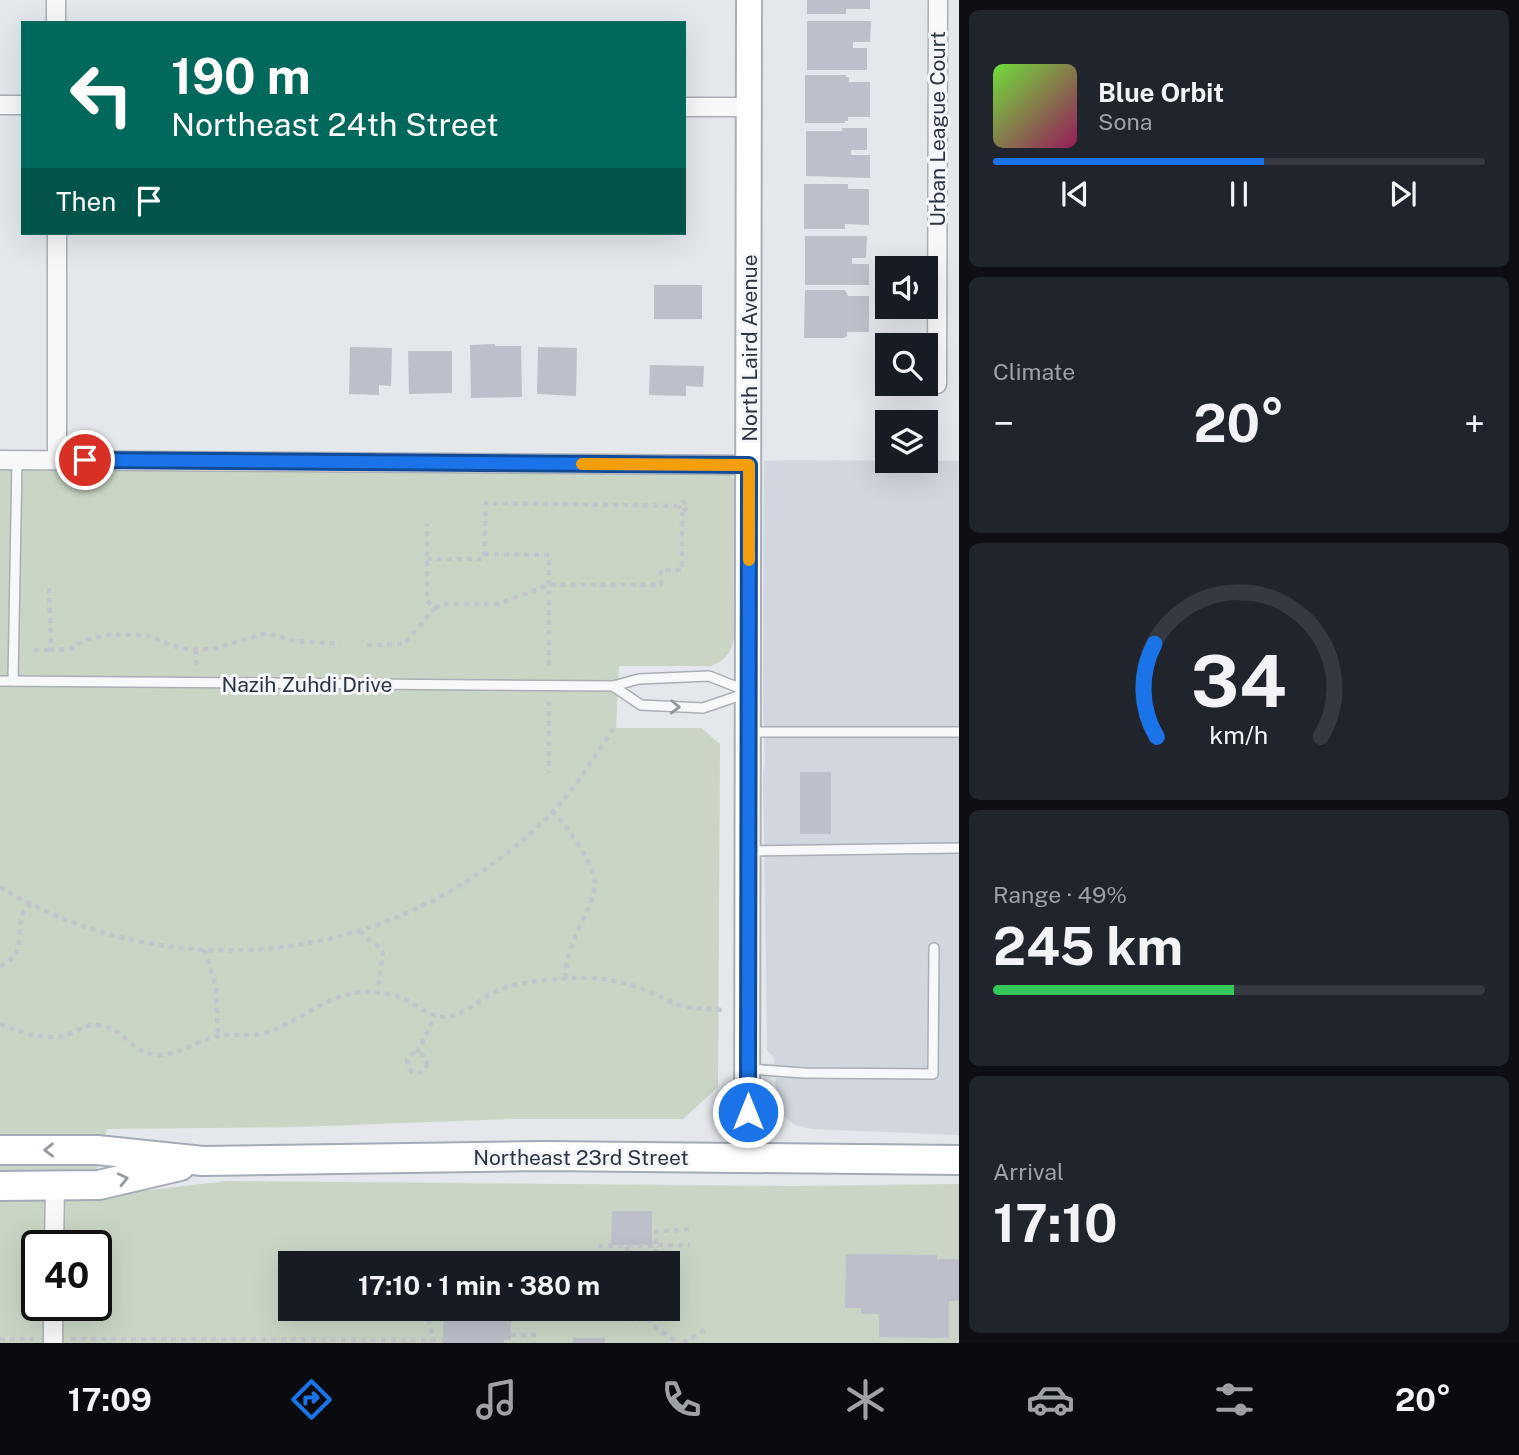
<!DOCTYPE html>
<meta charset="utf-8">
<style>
:root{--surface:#171b24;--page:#20242c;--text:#f1f3f6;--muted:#9ea1a6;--line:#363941;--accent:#1a73e8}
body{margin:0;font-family:"Public Sans",sans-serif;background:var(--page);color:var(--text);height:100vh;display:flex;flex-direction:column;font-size:26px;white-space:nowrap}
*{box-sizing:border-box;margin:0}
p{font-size:23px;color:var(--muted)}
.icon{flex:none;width:38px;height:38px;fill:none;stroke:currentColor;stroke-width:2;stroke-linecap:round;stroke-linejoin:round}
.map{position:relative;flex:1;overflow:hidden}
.drawer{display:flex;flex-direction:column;gap:10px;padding:10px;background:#0d0f14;width:560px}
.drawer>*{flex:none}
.top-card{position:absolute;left:21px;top:21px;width:665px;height:214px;border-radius:0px;box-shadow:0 7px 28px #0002;background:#00695c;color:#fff;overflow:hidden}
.buttons{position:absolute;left:875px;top:256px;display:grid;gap:14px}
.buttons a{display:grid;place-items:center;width:63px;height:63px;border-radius:0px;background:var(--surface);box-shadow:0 7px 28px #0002;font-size:35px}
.speed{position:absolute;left:21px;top:1230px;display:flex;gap:14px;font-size:35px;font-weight:700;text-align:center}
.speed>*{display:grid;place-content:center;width:91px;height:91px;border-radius:50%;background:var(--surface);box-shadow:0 7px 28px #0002;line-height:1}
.speed .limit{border:4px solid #111;border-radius:10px;background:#fff;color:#111}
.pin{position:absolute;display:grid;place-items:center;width:60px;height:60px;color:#fff;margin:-30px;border:4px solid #fff;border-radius:50%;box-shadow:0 2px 7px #0007}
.me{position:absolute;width:77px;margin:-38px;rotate:0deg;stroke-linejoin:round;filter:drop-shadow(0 0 5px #0008)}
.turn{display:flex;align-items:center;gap:24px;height:147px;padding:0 35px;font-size:32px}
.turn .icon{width:91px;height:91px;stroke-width:2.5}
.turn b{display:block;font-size:49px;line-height:60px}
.then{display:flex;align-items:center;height:66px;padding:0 35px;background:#0003;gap:14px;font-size:26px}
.big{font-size:52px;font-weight:700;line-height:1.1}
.drawer .tile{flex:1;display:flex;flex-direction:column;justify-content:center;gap:10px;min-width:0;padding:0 24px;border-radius:10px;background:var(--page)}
.drawer .dial{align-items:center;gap:0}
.dial svg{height:182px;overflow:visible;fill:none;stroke:var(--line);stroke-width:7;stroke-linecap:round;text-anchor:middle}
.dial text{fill:var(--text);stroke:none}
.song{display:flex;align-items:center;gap:21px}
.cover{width:84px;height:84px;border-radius:10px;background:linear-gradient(135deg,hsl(100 70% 55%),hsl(330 70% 35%))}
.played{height:7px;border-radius:4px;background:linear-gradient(90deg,var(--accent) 55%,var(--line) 55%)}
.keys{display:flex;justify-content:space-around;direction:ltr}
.heat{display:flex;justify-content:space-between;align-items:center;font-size:38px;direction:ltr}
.charge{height:10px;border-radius:5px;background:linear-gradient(90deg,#34c759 49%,var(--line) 0)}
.trip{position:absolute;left:278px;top:1251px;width:402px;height:70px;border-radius:0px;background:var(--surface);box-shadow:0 7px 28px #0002;font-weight:700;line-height:70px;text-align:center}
.menu{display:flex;height:112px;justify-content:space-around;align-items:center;background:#090b0e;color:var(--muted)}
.menu .icon{width:49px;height:49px}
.menu .selected{color:var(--accent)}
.menu b{font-size:32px;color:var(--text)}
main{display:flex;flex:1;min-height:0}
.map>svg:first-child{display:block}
.built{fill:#d2d6de}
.green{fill:#c9d6c5;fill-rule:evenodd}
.building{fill:#bbc0ca}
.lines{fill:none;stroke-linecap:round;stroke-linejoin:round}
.lane-casing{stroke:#a9aeb7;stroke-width:12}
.street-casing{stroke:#a9aeb7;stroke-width:21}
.secondary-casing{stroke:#a9aeb7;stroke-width:28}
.primary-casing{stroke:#a3abb8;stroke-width:32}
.path{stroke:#c2c5cb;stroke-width:4.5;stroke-dasharray:5 5;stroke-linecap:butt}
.lane{stroke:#f7f8fa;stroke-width:9}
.street{stroke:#f7f8fa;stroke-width:18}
.secondary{stroke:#fff;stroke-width:24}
.primary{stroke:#fff;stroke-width:28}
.oneway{stroke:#9196a0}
.oneway2{stroke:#959aa2}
.route-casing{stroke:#114b97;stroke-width:18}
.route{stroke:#1a73e8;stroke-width:12}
.slow{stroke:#f59e0b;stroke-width:12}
.labels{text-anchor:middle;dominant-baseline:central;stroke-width:6;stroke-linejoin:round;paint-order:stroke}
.street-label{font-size:21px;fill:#2b3445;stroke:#f4f6f9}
</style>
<main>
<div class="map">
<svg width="959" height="1343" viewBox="0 0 959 1343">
<rect width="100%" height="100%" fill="#e4e7ec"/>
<!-- built -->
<polygon class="built" points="785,460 959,461 959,1135 811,1129 795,1125 785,1117 774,1104 770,1094 776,1089 774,1058 767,1050 763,771 765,763 763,708 764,461"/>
<!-- green -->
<path class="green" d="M0 468 727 472 734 478 738 489 735 633C732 651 728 659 711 666H619L616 728H701L720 744 718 1087 683 1119H511L299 1127 107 1129 90 1197 227 1181 792 1186 959 1184V1343H0ZM37 1246H96V1306H37ZM290 1264H668V1309H290Z"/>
<!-- building -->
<g class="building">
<polygon points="807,0 870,0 870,9 846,9 846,14 807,14"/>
<polygon points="807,21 871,21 870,42 853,42 853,48 867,48 867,70 807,70"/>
<polygon points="805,75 846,75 846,77 849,77 849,82 870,82 870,117 848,117 848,121 845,121 845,123 805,123"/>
<polygon points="842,128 867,128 867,150 851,150 851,155 870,155 870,178 806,176 806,131 842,131"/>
<polygon points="804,184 848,184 848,189 869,189 869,225 845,224 845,229 804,229"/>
<polygon points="805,236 867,236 866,258 852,258 852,264 869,264 869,285 805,285"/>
<rect x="654" y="285" width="48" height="34"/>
<polygon points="805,290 845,290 848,296 869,296 869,332 847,332 847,336 844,338 804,338"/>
<polygon points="495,344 495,346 521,346 522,397 471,398 470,345"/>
<polygon points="350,347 392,348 391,386 379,385 379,395 349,394"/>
<polygon points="538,347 577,348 576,396 537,394"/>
<polygon points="408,351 452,351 452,393 409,394"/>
<polygon points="650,365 704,366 703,387 686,386 686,396 649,395"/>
<rect x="800" y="772" width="31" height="62"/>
<polygon points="612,1211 652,1211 652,1245 611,1245"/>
<polygon points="846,1254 937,1255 937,1259 959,1259 959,1301 949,1301 949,1338 879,1337 879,1314 861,1314 861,1308 845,1308"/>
<polygon points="479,1309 511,1310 511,1340 504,1340 504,1343 443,1343 443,1310"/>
<rect x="573" y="1338" width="32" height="5"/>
</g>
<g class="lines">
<!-- lane casing -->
<g class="lane-casing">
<g id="lane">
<polyline points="0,681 613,686 639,679 709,676 747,691"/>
<polyline points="13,681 17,460"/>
<polyline points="613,686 641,705 703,708 747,693"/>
<polyline points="751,732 959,732"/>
<polyline points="751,851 959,848"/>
<polyline points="750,1069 804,1073 933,1074 934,948"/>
</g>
</g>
<!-- street casing -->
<g class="street-casing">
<g id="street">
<polyline points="56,0 56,23"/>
<polyline points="0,105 23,105"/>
<polyline points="684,107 750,107"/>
<polyline points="57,233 57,460"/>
<polyline points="937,384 938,0"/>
<polyline points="0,460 749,465"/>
<polyline points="54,1246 55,1186"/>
<polyline points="53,1343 53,1306"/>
</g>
</g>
<!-- secondary casing -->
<g class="secondary-casing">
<polyline id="secondary" points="747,1158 749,0"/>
</g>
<!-- primary casing -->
<g class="primary-casing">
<g id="primary">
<polyline points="0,1150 97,1150 203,1161 542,1156 959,1160"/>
<polyline points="0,1186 99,1185 180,1166"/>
</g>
</g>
<!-- path -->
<g class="path">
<polyline points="484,554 549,555 549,665"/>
<polyline points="427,559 484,559 486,503 678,506 683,502 688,507 682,512 678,506"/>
<polyline points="49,588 51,650 70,649 86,640 112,634 152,636 169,645 192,650 218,648 266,633 295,641 340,644"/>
<polyline points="435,608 443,604 498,604 549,585 661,585 661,570 682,570 682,512"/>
<polyline points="367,645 404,644 435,608 427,601 427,524"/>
<polyline points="34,650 51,650"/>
<polyline points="196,650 197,670"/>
<polyline points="549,701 549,773"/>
<path d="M552 811C562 822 571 833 579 846 602 881 597 890 580 926 572 944 565 959 566 978"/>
<path d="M0 887C176 993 398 963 545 820 572 793 594 758 615 726"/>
<path d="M360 931C366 941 379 943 383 953L377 993"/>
<polyline points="204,950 216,986 218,1036"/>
<path d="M0 966C35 952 7 924 30 904"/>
<path d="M0 1024C21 1032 43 1041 67 1035 77 1032 86 1024 96 1025 125 1028 129 1049 151 1054 174 1060 199 1038 222 1035 236 1034 249 1037 264 1033 300 1023 326 993 366 992 377 992 391 993 402 998 417 1004 428 1017 445 1017 465 1016 479 999 496 991 515 983 538 981 558 979 585 976 612 978 637 987 650 991 662 999 676 1004 690 1009 707 1009 723 1010"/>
<circle cx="417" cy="1063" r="10"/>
<polyline points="417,1053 435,1016"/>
<polyline points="598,1246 690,1245"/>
<polyline points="627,1246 627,1264"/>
<polyline points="656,1264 656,1232 690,1229"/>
<path d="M428 1309C427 1321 433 1328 432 1342"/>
<polyline points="627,1309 627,1317 633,1320 648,1318 653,1309"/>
<polyline points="648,1318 657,1329 680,1343"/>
<polyline points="511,1335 537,1335"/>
<polyline points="0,1339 34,1339"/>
<polyline points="71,1339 443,1340"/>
<polyline points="683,1343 705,1330"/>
</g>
<!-- lane -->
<use href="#lane" class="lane"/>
<!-- street -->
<use href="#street" class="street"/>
<!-- secondary -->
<use href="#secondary" class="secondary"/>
<!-- primary -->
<use href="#primary" class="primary"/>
</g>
<!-- one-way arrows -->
<defs><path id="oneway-chevron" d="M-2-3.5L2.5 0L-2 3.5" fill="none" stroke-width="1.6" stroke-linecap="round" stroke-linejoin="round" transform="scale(1.75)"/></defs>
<use class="oneway" href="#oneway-chevron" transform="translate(675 707) rotate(2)"/>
<g class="oneway2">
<use href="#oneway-chevron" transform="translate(49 1150) rotate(179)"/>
<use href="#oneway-chevron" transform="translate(123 1179) rotate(-13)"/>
</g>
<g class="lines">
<!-- route casing -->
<g class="route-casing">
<polyline id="route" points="85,460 749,465 748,1112"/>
</g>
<!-- route -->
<use href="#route" class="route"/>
<!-- slow -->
<polyline class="slow" points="582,464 749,465 749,560"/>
</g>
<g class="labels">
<!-- street labels -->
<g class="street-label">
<text transform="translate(937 129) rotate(-90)">Urban League Court</text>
<text transform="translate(749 348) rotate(-90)">North Laird Avenue</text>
<text x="307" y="684">Nazih Zuhdi Drive</text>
<text x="581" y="1157">Northeast 23rd Street</text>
</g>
</g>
</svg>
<div class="buttons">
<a><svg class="icon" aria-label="sound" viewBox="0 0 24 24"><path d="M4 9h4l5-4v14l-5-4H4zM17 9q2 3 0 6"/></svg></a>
<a><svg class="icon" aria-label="search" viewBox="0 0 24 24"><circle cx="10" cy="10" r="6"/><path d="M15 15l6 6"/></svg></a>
<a><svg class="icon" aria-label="layers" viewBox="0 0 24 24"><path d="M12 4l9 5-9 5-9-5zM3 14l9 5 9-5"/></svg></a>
</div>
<div class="speed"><div class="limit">40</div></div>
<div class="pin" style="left:85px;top:460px;background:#d93025"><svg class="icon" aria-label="arrive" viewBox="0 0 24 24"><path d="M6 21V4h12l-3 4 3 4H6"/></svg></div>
<svg class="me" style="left:748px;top:1112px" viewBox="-20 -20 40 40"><circle r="17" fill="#1a73e8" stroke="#fff" stroke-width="3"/><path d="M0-11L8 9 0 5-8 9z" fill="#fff"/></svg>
<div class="trip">17:10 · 1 min · 380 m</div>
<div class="top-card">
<div class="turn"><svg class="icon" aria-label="left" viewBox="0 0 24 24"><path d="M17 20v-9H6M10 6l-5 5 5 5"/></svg><div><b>190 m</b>Northeast 24th Street</div></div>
<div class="then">Then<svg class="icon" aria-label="arrive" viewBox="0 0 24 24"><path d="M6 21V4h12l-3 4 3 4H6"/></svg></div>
</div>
</div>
<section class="drawer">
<div class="tile">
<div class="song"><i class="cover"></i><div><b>Blue Orbit</b><p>Sona</p></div></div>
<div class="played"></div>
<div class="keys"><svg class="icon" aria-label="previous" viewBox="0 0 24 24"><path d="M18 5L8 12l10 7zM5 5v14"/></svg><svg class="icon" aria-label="pause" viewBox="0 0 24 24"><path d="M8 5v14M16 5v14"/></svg><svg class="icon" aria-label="next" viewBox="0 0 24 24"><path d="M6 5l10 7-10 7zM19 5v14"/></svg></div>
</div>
<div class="tile"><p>Climate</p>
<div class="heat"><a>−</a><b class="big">20°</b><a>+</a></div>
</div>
<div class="tile dial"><svg viewBox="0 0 100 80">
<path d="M14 69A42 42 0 1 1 86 69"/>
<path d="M14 69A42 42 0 0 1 13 28" stroke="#1a73e8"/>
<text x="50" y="56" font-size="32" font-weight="700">34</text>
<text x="50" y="72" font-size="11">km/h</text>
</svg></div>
<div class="tile"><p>Range · 49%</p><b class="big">245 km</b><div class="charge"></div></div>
<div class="tile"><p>Arrival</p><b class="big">17:10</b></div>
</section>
</main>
<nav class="menu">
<b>17:09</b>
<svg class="icon selected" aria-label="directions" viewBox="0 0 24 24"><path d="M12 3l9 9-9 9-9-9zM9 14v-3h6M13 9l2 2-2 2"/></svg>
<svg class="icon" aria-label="music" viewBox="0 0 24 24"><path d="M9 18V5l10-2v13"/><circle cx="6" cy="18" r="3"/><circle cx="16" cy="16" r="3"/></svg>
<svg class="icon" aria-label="phone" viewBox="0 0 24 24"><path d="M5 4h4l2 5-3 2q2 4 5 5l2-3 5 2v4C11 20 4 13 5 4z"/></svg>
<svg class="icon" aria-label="climate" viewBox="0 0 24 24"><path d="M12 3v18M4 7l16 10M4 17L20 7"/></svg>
<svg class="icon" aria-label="car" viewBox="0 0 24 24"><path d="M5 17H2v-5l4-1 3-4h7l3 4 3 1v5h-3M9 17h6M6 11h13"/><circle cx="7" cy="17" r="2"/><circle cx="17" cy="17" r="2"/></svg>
<svg class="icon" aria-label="filters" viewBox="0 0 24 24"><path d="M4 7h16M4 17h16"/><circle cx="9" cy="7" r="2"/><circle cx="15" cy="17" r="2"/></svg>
<b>20°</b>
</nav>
